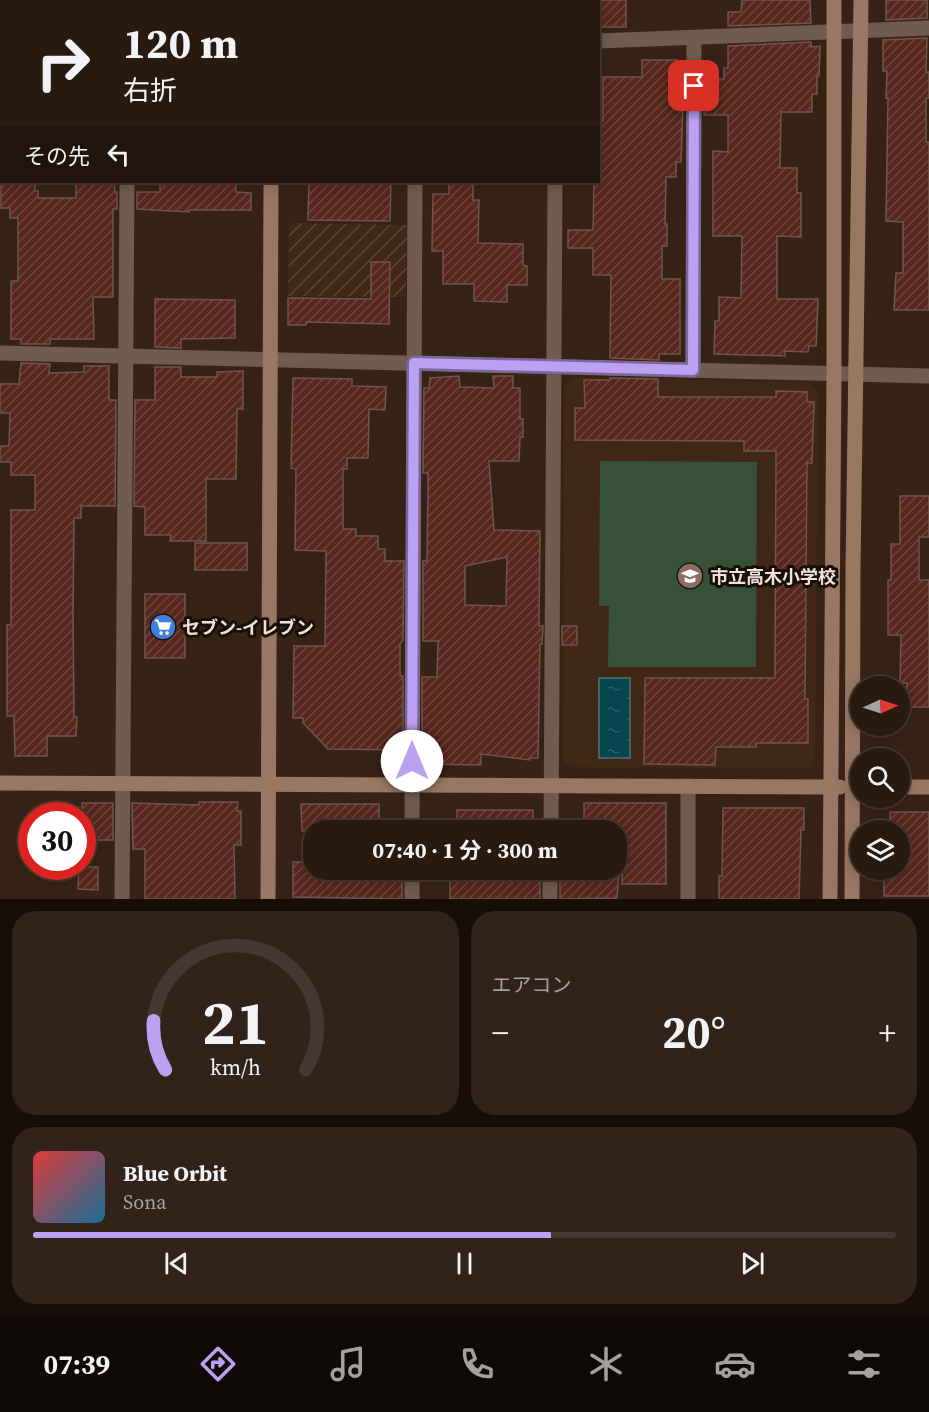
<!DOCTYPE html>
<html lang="ja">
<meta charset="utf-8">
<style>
:root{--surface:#291a10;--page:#312319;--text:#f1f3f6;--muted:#a5a19f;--line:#453830;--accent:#bca0f2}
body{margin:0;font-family:"Source Serif 4","Noto Sans JP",serif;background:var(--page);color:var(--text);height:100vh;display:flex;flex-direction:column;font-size:22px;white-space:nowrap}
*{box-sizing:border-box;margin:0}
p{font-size:20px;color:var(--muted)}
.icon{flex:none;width:33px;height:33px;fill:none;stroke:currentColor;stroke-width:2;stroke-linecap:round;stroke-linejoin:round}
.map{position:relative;height:899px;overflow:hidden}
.sheet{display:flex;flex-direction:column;gap:12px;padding:12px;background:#170e09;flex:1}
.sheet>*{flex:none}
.banner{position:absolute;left:0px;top:0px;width:600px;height:183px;box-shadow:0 3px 15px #0003,0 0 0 2px var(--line);background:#291a10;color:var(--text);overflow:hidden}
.needle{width:39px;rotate:87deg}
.controls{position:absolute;left:850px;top:676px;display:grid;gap:12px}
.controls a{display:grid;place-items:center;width:60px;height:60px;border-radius:50%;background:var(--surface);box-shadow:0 3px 15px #0003,0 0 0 2px var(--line);font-size:30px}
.speed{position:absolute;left:18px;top:802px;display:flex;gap:12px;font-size:30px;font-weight:700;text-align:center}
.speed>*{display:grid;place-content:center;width:78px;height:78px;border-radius:50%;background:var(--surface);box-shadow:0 3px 15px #0003,0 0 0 2px var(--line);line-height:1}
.speed .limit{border:9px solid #d22;background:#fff;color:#111}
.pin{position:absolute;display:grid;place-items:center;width:51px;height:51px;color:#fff;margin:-26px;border-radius:12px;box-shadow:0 3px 9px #0006}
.me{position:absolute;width:66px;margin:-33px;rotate:0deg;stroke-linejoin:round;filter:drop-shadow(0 0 4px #0008)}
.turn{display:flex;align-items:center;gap:21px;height:126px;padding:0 24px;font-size:27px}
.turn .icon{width:78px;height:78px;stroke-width:2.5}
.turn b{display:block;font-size:42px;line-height:51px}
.then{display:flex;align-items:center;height:57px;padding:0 24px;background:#0003;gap:12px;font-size:22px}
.big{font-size:45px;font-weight:700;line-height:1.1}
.sheet .card{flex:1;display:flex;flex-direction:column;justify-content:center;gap:9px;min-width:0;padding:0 21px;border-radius:24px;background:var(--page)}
.sheet .dial{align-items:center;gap:0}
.dial svg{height:156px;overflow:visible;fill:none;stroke:var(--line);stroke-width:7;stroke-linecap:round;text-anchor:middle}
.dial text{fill:var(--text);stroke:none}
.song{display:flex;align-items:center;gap:18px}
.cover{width:72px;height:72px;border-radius:9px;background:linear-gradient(135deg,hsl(0 70% 55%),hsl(200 70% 35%))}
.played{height:6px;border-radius:3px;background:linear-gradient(90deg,var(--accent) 60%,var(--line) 60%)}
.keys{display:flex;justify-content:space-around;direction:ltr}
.heat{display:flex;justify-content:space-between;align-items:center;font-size:33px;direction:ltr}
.sheet .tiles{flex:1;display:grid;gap:12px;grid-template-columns:1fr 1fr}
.card:last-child{grid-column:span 2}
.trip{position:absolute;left:303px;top:820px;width:324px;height:60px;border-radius:24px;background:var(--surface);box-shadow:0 3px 15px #0003,0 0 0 2px var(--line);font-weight:700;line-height:60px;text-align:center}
.menu{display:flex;height:96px;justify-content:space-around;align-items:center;background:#100a06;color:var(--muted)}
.menu .icon{width:42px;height:42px}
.menu .current{color:var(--accent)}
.menu b{font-size:27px;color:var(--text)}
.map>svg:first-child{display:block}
.built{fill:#412716}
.industrial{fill:url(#industrial-furrows)}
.grass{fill:#365039}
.water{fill:url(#water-ripples);stroke:#4d7478;stroke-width:1.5}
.building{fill:url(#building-hatch);stroke:#70554e;stroke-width:1.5;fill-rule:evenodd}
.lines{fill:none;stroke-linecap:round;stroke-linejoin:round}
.street{stroke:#705b4f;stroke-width:15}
.secondary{stroke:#987763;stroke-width:15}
.route-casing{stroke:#7a689d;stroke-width:15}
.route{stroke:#bca0f2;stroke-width:10}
.labels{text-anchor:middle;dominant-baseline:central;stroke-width:6;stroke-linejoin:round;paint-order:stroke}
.poi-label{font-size:18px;font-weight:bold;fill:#f0e1d9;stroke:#180f09;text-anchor:start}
</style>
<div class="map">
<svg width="929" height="899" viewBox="0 0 929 899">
<defs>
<pattern id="industrial-furrows" width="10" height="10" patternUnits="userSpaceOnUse" patternTransform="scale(1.5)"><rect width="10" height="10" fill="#412716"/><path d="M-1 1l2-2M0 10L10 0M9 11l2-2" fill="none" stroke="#5d4637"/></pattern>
<pattern id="water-ripples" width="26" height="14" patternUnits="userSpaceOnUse" patternTransform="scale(1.5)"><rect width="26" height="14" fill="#07464f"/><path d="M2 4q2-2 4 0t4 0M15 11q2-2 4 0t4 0" fill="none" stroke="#2b6068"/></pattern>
<pattern id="building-hatch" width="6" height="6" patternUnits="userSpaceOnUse" patternTransform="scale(1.5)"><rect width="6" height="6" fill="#58271d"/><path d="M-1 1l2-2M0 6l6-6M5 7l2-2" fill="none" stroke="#70463d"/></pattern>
</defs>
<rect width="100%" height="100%" fill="#372316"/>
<!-- built -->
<polygon class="built" points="575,377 811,383 818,393 815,760 811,769 572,767 563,760 564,386"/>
<!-- industrial -->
<polygon class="industrial" points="289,223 407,225 406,297 288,296"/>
<!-- grass -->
<polygon class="grass" points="600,461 757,462 756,667 608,667 609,606 599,606"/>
<!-- water -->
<rect class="water" x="599" y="678" width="31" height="80"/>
<!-- building -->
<g class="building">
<rect x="598" y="0" width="28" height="27"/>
<polygon points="742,0 810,0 811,23 728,26 728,12 741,12"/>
<polygon points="886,0 927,0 927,18 886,20"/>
<polygon points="927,38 926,72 929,72 929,98 926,98 926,142 929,142 929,310 894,310 896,273 903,273 903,222 886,221 888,98 886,98 887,71 883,71 883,40"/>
<polygon points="811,42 811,47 820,46 819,76 817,76 817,94 812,94 812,112 781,112 780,168 797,168 797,193 801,193 801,237 777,236 777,299 818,299 816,346 809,346 808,352 785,351 785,356 714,354 715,321 719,321 719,297 741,298 742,236 713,236 713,151 728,152 728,115 704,115 704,79 724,79 724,68 728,68 728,46"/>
<polygon points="642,60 677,60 676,78 684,78 681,162 676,162 676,177 666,177 665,224 667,224 667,246 662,246 662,279 680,279 680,354 659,354 659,360 610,358 611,275 593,275 593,248 568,248 568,230 593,230 594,182 598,182 598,121 603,121 603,77 642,77"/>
<polygon points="1,182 35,182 35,191 38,191 38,198 76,198 76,182 114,182 115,192 117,192 117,209 113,209 113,297 93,297 94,339 50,339 50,344 21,344 21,339 11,339 11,281 18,281 18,218 10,218 10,208 1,208"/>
<polygon points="160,182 236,182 236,192 251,193 251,210 189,210 189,212 137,209 137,192 160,192"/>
<polygon points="309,182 391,182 390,221 308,220"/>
<polygon points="449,182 473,182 473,200 479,200 478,243 523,244 523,265 527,266 527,285 507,285 507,302 474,301 474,284 443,284 443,251 432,251 433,194 449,194"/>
<polygon points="371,262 390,262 389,324 306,322 306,325 288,325 288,298 371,299"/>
<polygon points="155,299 235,300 235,338 181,339 181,348 155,347"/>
<polygon points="21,363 50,364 49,373 84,372 84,366 109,366 109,400 116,400 115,506 81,506 81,518 74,518 73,613 74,717 77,717 76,736 47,736 47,756 15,756 14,716 7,716 7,625 11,625 11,510 35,510 35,475 11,475 11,462 0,462 0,446 9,446 10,413 0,413 0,384 19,384"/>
<polygon points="155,367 181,367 181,377 217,377 217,372 243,371 243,409 237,409 236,479 206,479 206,541 170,541 171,535 145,535 145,507 134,506 135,400 155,400"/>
<path d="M459 376 460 387 494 388 493 376H513V388H520V419H523V437H520L519 461H489L494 530 540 531 539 626H543L542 644H540L538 758H530V760L481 754V765L424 764V750H422V677H437L438 641H423V561H427L428 493V473H423L424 388H429L430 378ZM507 557 506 606 465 605V566Z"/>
<polygon points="293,378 352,379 352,386 386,387 385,410 369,409 368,458 347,458 347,469 343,469 343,529 356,529 356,536 378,536 378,549 385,549 385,561 404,561 403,640 400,644 400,676 403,676 403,750 328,749 303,723 303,718 293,718 294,646 325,646 326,551 295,550 296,469 291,468"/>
<polygon points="610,378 658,379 658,397 776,397 776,391 807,392 807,402 814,402 812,463 807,463 805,699 808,699 808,743 756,743 756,747 716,747 715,765 644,764 645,678 775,678 776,451 744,451 744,441 575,440 575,408 585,408 584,380 610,380"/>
<polygon points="900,496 929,496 929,537 919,537 919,580 929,580 929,707 906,707 907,683 900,683 901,635 888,635 888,580 891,580 891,544 900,544"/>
<rect x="195" y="543" width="52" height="27"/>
<rect x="145" y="594" width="40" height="64"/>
<rect x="562" y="626" width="15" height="19"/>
<polygon points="199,802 238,802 237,811 241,811 241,845 234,845 235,899 145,899 145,849 133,849 132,803 199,805"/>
<rect x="82" y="803" width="31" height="37"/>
<polygon points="584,803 666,803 666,884 622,884 622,831 584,831"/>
<polygon points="301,804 379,804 379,831 302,831"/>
<polygon points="723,808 804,808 804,830 801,830 799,899 719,899 719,876 722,876"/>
<rect x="457" y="810" width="76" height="21"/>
<polygon points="890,812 929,812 929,896 884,896 884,870 900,870 900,831 890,831"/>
<polygon points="293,862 314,862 314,870 402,870 402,899 293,897"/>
<polygon points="79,867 98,867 98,890 78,889"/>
<polygon points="457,870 533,870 533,876 540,876 540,899 450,899 450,874 457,874"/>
<polygon points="581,870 619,870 617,898 560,899 560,876 581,876"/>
</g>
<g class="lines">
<!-- street -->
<g class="street">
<polyline points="555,2 555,0"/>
<polyline points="598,41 929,28"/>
<polyline points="0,61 2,61"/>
<polyline points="0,353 929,376"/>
<polyline points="693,370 694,39"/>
<polyline points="412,831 415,182"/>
<polyline points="551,831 555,182"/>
<polyline points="122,899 127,182"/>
<polyline points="412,899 412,870"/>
<polyline points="550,899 550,870"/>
<polyline points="688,899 688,786"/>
</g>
<!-- secondary -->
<g class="secondary">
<polyline points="272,2 272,0"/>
<polyline points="0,783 840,787"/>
<polyline points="900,787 929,787"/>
<polyline points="268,899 271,182"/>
<polyline points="830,899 834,374 834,0"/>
<polyline points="852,899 853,569 861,0"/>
</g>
</g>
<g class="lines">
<!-- route casing -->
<g class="route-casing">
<polyline id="route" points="412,761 414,363 693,370 694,86"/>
</g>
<!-- route -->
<use href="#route" class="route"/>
</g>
<!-- icons -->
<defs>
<g id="school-disc" transform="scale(1.35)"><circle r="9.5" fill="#8d6e63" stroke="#180f09"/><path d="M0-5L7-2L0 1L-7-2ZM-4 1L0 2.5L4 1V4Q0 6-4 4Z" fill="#fff"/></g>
<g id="supermarket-disc" transform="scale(1.35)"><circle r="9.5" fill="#3f7fe0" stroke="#180f09"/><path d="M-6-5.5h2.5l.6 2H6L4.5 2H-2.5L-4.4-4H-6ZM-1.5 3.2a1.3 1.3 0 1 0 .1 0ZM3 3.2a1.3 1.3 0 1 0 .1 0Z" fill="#fff"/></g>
</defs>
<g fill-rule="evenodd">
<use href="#school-disc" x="690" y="576"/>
<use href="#supermarket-disc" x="163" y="627"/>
</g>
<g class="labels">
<!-- poi labels -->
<g class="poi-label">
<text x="710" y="576">市立高木小学校</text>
<text x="182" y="627">セブン-イレブン</text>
</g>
</g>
</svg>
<div class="controls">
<a><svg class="needle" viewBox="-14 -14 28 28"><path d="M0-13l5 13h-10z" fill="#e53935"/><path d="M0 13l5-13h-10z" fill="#a5a19f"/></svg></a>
<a><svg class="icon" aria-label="search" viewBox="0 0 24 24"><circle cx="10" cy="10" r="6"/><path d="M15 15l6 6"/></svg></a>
<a><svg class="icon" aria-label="layers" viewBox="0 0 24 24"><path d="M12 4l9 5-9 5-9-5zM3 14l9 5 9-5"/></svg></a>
</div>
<div class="speed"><div class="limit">30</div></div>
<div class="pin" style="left:694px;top:86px;background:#d93025"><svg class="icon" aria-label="arrive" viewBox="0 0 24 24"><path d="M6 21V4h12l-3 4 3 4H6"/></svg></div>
<svg class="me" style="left:412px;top:761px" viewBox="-20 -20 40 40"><circle r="19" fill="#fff"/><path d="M0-13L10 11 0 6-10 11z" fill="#bca0f2"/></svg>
<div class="trip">07:40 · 1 分 · 300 m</div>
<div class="banner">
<div class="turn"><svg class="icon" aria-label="right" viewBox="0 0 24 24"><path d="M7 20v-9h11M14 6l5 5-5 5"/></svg><div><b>120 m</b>右折</div></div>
<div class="then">その先<svg class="icon" aria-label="left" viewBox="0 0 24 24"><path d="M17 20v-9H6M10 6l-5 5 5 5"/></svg></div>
</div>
</div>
<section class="sheet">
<div class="tiles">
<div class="card dial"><svg viewBox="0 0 100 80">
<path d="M14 69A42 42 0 1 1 86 69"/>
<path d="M14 69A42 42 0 0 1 8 44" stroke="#bca0f2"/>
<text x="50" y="56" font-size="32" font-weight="700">21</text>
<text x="50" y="72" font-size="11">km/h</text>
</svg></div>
<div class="card"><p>エアコン</p>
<div class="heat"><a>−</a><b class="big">20°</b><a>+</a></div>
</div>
<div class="card">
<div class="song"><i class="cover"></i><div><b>Blue Orbit</b><p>Sona</p></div></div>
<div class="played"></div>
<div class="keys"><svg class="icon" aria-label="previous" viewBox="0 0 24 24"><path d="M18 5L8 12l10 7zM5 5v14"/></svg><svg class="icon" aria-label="pause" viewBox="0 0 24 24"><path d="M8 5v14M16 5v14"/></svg><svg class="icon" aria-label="next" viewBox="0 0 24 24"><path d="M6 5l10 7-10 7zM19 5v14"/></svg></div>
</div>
</div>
</section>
<nav class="menu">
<b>07:39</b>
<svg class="icon current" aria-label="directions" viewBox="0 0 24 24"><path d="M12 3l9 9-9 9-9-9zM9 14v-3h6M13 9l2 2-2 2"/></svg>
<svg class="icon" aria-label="music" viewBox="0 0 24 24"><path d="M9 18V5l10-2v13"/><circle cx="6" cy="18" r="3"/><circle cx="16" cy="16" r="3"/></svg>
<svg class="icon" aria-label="phone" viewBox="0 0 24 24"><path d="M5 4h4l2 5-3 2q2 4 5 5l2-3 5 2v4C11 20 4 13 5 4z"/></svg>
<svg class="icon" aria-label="climate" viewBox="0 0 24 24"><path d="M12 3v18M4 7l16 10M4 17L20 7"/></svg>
<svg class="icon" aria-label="car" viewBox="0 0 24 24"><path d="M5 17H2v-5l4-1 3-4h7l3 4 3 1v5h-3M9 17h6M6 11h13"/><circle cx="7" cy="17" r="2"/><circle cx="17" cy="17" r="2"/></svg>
<svg class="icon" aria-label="filters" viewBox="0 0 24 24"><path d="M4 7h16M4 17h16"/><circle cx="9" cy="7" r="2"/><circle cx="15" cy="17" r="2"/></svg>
</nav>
